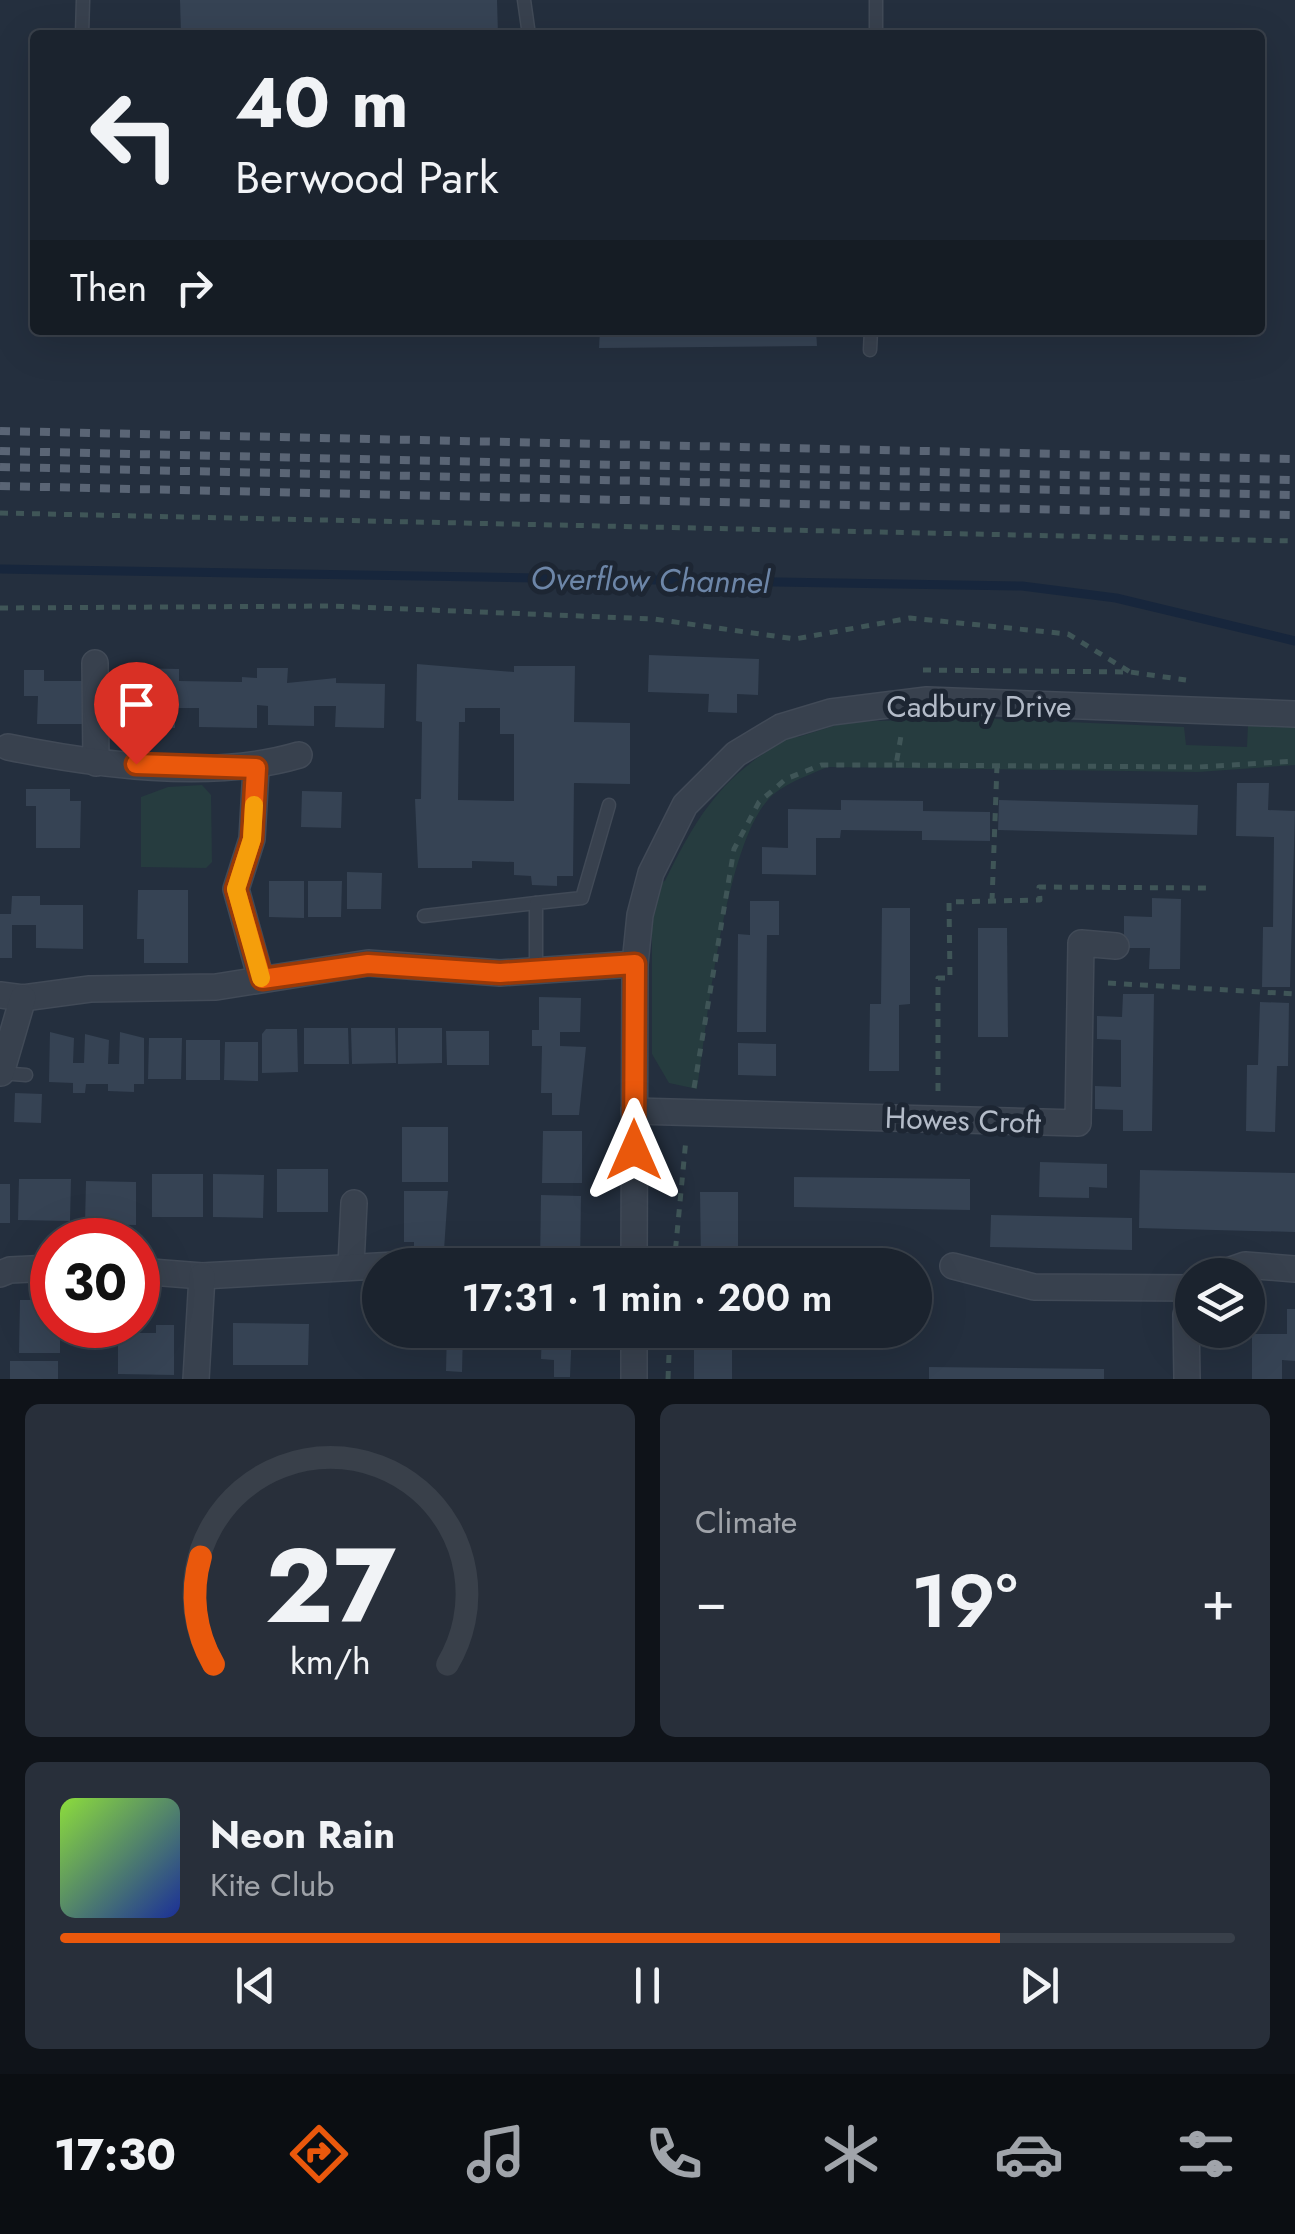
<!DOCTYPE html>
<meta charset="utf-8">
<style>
:root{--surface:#1b232e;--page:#282f3a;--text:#f1f3f6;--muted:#a0a4aa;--line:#39404a;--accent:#ea580c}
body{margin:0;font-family:Jost,sans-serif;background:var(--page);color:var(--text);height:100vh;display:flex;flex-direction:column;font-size:38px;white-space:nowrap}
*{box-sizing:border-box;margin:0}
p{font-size:32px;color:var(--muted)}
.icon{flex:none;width:55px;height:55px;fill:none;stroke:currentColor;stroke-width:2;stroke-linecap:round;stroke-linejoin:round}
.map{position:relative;height:1379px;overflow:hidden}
.details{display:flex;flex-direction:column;gap:25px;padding:25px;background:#0f1319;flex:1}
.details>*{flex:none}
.guide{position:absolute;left:30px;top:30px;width:1235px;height:305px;border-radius:10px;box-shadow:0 10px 40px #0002,0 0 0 2px var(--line);background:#1b232e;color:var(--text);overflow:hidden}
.tools{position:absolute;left:1175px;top:1258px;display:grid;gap:20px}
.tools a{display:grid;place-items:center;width:90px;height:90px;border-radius:50%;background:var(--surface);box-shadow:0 10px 40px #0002,0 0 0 2px var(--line);font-size:50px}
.speed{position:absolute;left:30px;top:1218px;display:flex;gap:20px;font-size:50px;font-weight:700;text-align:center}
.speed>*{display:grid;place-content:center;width:130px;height:130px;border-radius:50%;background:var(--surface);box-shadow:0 10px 40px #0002,0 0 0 2px var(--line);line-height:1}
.speed .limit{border:15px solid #d22;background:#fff;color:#111}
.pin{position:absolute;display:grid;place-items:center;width:85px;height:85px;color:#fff;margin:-102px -42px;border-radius:50% 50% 50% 0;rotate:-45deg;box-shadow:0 0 10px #0007}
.pin .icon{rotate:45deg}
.me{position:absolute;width:110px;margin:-55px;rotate:0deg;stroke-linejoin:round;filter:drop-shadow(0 0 8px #0008)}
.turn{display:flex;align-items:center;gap:35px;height:210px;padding:0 40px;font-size:45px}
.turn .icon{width:130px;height:130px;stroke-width:2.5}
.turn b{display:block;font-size:70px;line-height:85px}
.then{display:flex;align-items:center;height:95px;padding:0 40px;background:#0003;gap:20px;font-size:38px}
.big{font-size:75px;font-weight:600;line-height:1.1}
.details .card{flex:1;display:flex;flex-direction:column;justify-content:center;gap:15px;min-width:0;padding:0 35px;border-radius:15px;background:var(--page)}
.details .dial{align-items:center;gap:0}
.dial svg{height:260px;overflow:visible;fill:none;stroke:var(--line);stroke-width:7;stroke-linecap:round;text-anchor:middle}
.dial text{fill:var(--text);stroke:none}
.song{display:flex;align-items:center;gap:30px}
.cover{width:120px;height:120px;border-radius:15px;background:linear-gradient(135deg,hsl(90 70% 55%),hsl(230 70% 35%))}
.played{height:10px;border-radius:5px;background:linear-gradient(90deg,var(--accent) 80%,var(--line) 80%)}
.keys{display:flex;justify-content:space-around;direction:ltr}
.heat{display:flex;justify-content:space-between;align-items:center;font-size:55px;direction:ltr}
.details .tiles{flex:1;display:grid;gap:25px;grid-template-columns:1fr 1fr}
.card:last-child{grid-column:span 2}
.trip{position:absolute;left:362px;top:1248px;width:570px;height:100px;border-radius:50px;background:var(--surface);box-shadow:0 10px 40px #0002,0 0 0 2px var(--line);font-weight:600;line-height:100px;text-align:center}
.menu{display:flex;height:160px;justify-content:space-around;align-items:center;background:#0b0e12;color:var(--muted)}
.menu .icon{width:70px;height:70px}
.menu .active{color:var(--accent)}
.menu b{font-size:45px;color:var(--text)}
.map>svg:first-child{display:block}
.green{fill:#263c3f}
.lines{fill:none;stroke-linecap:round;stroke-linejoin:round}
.stream{stroke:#17263c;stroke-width:9}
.building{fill:#364354;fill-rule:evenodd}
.lane-casing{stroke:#414a57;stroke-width:15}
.street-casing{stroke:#414a57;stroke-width:28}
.path{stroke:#3f5557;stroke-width:5;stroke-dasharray:8 8;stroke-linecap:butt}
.lane{stroke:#38414e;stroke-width:12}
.street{stroke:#38414e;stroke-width:25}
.rail{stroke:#5a6575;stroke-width:8;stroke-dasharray:10 10;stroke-linecap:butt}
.route-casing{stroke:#983908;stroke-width:25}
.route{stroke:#ea580c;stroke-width:18}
.slow{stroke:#f59e0b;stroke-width:18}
.labels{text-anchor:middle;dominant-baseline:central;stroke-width:10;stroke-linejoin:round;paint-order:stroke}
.street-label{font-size:30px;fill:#b4bcc9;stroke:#1d2633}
.water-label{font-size:32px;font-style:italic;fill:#6d86a8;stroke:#1d2633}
</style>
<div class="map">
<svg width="1295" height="1379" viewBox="0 0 1295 1379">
<rect width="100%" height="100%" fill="#242f3e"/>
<!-- green -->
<g class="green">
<path d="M979 709 996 719 1184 727 1186 745 1247 747 1248 725 1295 726V765L1198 772 827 767C808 776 781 784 767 801 725 850 707 1021 697 1089L669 1083 652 1054V923L657 883 665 881C695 820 719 779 779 744L783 732 798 737 846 722 969 718Z"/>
<polygon points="202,785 211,795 212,862 206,868 141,867 141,797 168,787"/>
</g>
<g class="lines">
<!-- stream -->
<polyline class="stream" points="0,569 1022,586 1116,598 1295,641"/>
</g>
<!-- building -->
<g class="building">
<polygon points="180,0 497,0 498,35 181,35"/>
<polygon points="181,330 259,330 259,333 181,334"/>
<polygon points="600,330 816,330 817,346 599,348"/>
<polygon points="649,655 759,659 758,695 737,694 737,713 708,712 709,694 648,692"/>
<path d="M417 664 514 672V666H575L574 722 630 723V784L574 783 573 876H557V886L532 885 531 876 514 875V862L472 861V868H418L415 799H421L422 722 416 721ZM465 708H500V734H514V801L458 800 459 722H465Z"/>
<polygon points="131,668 179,669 179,681 242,682 242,677 257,678 257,668 288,668 287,683 336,678 336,683 385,684 384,728 335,727 336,706 314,706 314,726 268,725 268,706 257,705 257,728 199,727 199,708 175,708 175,728 130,727"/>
<polygon points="24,670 44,670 44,681 83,681 83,724 37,724 38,696 24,696"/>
<polygon points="1237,783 1269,783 1268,810 1295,811 1290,987 1262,987 1263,927 1273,927 1274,837 1236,836"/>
<polygon points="26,789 70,789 70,801 81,801 80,848 36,848 36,806 26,806"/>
<polygon points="302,791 342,792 341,828 301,827"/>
<polygon points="841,800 923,801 923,811 990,812 990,841 922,840 922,831 841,830 840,838 816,838 816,875 762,874 762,847 788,848 788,809 841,810"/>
<polygon points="999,800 1198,805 1197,835 998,830"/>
<polygon points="347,872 382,873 381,909 347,909"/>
<polygon points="269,881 304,881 304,918 269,917"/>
<polygon points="308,881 342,881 341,917 308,917"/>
<polygon points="138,890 188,890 188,963 144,963 144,939 137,939"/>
<polygon points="12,896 40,896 40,905 83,905 83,949 36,948 36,925 12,925 12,958 0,958 0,914 11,914"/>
<polygon points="1152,898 1181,899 1180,969 1149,969 1150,948 1124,948 1124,916 1152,917"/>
<polygon points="750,901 779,901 779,935 767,935 766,1032 737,1032 738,934 750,935"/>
<polygon points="882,908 910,908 910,1004 899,1005 899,1071 869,1071 870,1004 881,1004"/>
<polygon points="978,928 1007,928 1008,1037 978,1037"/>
<polygon points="1123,994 1154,994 1152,1131 1123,1131 1123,1110 1095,1109 1095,1086 1121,1087 1121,1040 1097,1039 1097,1016 1122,1017"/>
<polygon points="539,997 581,998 580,1032 560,1032 560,1046 586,1047 579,1115 552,1115 552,1093 541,1093 542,1046 532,1046 532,1030 539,1030"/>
<polygon points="1260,1002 1289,1003 1288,1066 1277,1066 1275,1132 1246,1131 1247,1065 1258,1065"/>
<polygon points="304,1028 348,1028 349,1064 304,1064"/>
<polygon points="351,1028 395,1028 396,1063 352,1064"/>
<polygon points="398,1028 442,1028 442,1063 398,1064"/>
<polygon points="266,1029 297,1029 298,1072 262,1073 262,1034"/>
<polygon points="446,1031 489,1031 489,1065 447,1065"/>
<polygon points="50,1032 74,1038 73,1063 84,1063 85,1034 109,1040 108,1064 119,1064 120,1032 144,1038 144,1084 134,1084 134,1092 108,1091 108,1084 86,1084 85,1093 73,1093 73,1083 49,1082"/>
<polygon points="149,1038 182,1038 181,1079 148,1079"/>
<rect x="186" y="1040" width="34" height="40"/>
<polygon points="225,1042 258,1042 258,1081 224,1080"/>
<polygon points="738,1043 776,1044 776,1076 738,1075"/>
<polygon points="15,1093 42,1094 41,1123 14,1122"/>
<rect x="402" y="1127" width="46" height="55"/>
<polygon points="543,1131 582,1131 582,1183 542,1183"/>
<polygon points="1040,1162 1107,1164 1107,1188 1089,1187 1089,1198 1039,1197"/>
<rect x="277" y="1169" width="51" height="43"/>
<polygon points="1140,1170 1295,1173 1295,1232 1139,1228"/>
<rect x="152" y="1174" width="51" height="43"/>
<polygon points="213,1174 264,1175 263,1218 213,1217"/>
<polygon points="794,1177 970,1179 970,1210 794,1207"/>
<polygon points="19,1179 71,1179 70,1221 18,1220"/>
<polygon points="86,1181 136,1182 136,1225 85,1224"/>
<rect x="0" y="1184" width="10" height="39"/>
<polygon points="404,1191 448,1191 443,1265 414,1265 414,1242 404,1242"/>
<polygon points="700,1192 738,1192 738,1265 701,1265"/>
<polygon points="541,1195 581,1196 580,1265 540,1265"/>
<polygon points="991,1215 1132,1218 1132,1250 990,1247"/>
<polygon points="20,1300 52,1300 52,1325 60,1325 60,1353 19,1353"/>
<polygon points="1287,1309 1295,1309 1295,1361 1282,1360 1282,1379 1252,1379 1252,1334 1287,1334"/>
<polygon points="233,1323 309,1324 308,1365 233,1365"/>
<polygon points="118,1325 136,1325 136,1333 156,1333 156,1325 174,1325 174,1375 118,1374"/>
<polygon points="447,1330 463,1330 462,1372 446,1371"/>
<polygon points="542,1330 572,1330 570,1377 554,1377 554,1360 541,1359"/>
<rect x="694" y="1330" width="38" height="49"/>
<rect x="10" y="1361" width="48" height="18"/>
<polygon points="929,1367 1104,1369 1104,1379 929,1379"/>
</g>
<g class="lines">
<!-- lane casing -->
<g class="lane-casing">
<g id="lane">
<polyline points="524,0 529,35"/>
<polyline points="876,0 876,35"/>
<polyline points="82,35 83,0"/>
<polyline points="870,350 871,330"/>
<polyline points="424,916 536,903"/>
<polyline points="536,971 536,903 582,898 609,805"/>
<polyline points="0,1073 26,1075"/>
</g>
</g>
<!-- street casing -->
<g class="street-casing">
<g id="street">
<polyline points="95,663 96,763"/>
<path d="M8 747C96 765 212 781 299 755"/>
<polyline points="256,768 252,839 236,889 261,979"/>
<polyline points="0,995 23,998 90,989 216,987 368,963 500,973 635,964"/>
<polyline points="1,1073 23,998"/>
<polyline points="634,1111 1078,1123 1081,943 1116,946"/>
<polyline points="351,1265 354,1203"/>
<polyline points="634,1265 635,964 640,915 651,873 685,805 736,754 781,727 831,712 927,700 1295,714"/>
<polyline points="953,1266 1034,1287 1192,1288"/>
<polyline points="138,1271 202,1276 395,1265"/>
<polyline points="0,1274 10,1270 52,1268"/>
<polyline points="1216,1275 1245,1265 1295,1269"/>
<polyline points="196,1379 202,1276"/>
<polyline points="634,1379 634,1330"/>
<polyline points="1187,1379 1186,1315 1192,1291"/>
</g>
</g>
<!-- path -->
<g class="path">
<polyline points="0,513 1295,541"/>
<polyline points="0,608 331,606 654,619 795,639 910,618 1068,634 1130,672"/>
<polyline points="923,670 1130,672 1186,680"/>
<polyline points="896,765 1198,767 1295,761"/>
<polyline points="992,901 997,765"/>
<polyline points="1108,983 1295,994"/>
<polyline points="694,1088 734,849 759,802 786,779 821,765 896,765 902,730"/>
<polyline points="938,1091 938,978 950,978 949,902 1040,900 1039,887 1211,888"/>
<polyline points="674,1265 686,1139"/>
<polyline points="668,1379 670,1330"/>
</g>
<!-- lane -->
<use href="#lane" class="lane"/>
<!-- street -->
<use href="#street" class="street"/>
<!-- rail -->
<g class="rail">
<polyline points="0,431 1295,459"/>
<polyline points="0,451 1295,480"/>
<polyline points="0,467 1295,495"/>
<polyline points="0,486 1295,515"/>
</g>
</g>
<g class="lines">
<!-- route casing -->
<g class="route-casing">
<polyline id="route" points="136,764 256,768 252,839 236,889 262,979 368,964 500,973 635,964 634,1150"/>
</g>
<!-- route -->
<use href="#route" class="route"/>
<!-- slow -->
<polyline class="slow" points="254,805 252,839 236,889 261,978"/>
</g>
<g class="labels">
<!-- street labels -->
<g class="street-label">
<text x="979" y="706">Cadbury Drive</text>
<text transform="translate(963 1120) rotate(2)">Howes Croft</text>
</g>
<!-- water labels -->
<g class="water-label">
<text transform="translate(650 580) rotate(1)">Overflow Channel</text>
</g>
</g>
</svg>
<div class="tools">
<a><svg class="icon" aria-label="layers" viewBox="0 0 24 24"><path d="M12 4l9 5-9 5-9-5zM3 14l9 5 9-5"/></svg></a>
</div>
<div class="speed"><div class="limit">30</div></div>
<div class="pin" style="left:136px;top:764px;background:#d93025"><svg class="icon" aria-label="arrive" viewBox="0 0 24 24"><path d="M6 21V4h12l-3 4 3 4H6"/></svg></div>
<svg class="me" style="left:634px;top:1150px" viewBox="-20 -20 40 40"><path d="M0-17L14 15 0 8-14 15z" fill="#ea580c" stroke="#fff" stroke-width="4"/></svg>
<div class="trip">17:31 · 1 min · 200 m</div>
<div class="guide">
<div class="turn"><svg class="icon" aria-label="left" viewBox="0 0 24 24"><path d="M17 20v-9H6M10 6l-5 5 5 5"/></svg><div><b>40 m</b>Berwood Park</div></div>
<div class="then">Then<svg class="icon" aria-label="right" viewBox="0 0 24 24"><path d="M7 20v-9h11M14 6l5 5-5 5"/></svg></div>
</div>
</div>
<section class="details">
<div class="tiles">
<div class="card dial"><svg viewBox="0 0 100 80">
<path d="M14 69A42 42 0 1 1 86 69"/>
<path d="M14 69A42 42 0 0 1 10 36" stroke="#ea580c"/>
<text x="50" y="56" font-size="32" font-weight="700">27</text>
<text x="50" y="72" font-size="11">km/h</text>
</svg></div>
<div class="card"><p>Climate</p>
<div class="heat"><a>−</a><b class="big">19°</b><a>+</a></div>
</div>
<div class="card">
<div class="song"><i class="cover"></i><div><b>Neon Rain</b><p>Kite Club</p></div></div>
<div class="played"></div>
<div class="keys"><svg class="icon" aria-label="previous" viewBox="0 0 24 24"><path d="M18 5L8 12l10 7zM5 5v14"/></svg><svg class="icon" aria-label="pause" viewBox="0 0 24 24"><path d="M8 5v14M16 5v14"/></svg><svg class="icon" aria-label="next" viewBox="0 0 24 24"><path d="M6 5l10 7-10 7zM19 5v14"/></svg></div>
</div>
</div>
</section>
<nav class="menu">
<b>17:30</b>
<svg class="icon active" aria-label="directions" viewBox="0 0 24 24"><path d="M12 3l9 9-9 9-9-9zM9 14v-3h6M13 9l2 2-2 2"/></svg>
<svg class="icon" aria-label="music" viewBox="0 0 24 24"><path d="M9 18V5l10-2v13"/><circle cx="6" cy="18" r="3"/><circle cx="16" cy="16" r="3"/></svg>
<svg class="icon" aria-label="phone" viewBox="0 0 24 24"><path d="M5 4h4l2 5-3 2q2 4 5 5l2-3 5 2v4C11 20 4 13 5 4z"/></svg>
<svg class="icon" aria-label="climate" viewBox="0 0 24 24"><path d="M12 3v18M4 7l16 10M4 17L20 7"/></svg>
<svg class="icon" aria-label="car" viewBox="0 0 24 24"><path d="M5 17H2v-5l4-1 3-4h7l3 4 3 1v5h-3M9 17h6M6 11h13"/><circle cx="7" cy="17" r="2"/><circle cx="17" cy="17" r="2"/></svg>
<svg class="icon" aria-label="filters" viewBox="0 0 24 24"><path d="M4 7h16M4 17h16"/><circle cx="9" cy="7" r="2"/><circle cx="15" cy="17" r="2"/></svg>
</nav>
